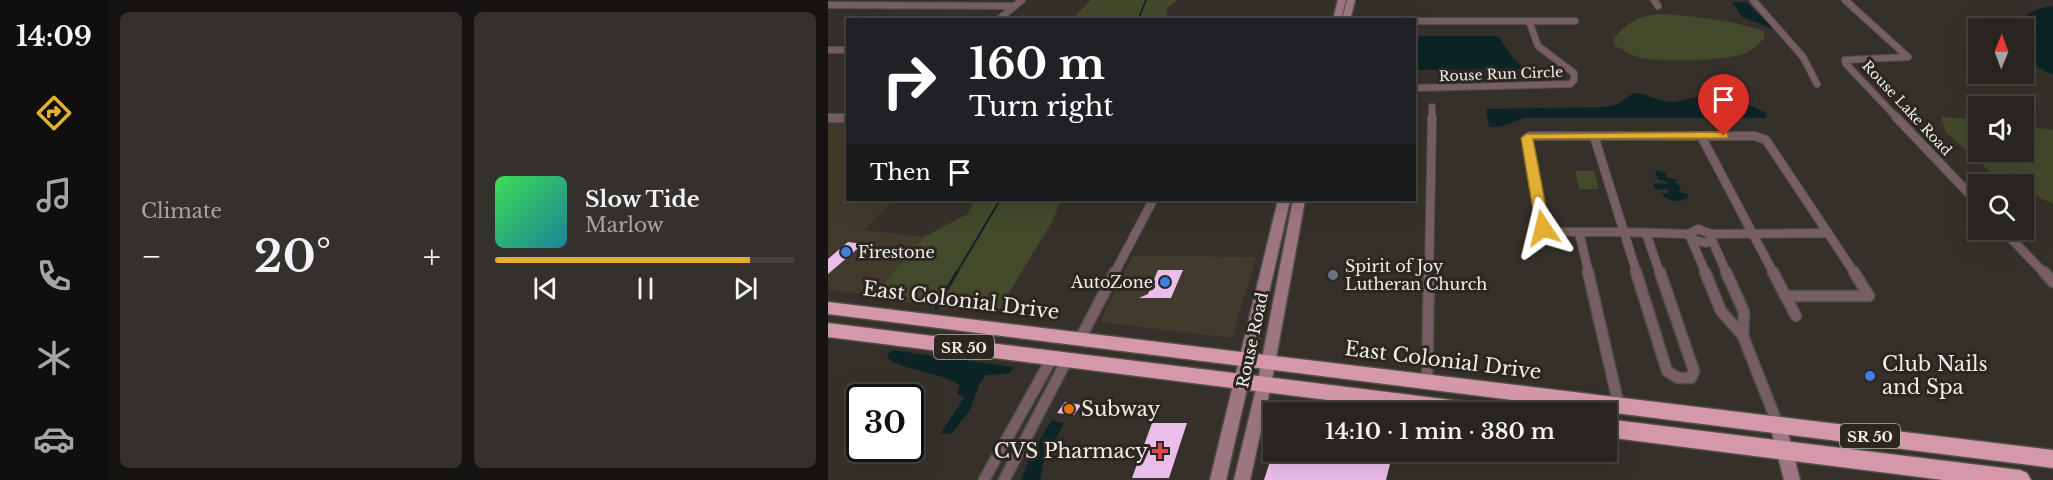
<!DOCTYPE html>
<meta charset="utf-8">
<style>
:root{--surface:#282520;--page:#34312d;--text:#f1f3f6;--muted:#a5a5a5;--line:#44423e;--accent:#e2af34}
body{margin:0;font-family:"Libre Baskerville",serif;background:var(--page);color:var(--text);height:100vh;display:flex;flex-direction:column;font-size:22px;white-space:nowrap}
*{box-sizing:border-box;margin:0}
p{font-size:20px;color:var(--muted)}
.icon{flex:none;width:33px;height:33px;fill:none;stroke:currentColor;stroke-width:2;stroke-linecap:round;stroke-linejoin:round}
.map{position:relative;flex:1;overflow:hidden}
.sheet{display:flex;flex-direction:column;gap:12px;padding:12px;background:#161412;width:720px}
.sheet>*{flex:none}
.hud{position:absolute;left:18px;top:18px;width:570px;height:183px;border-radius:0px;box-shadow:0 6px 24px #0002,0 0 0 2px var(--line);background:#202124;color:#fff;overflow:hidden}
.needle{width:39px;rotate:1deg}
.buttons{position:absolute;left:1140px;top:18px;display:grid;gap:12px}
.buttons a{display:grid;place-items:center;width:66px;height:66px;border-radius:0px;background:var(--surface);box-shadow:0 6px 24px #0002,0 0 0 2px var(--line);font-size:30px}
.speed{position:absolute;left:18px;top:384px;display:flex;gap:12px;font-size:30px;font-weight:700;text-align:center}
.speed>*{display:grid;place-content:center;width:78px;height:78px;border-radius:50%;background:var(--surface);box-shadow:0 6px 24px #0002,0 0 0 2px var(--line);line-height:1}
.speed .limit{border:3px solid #111;border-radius:9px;background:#fff;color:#111}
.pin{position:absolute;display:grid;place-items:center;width:51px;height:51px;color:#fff;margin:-62px -26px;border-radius:50% 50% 50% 0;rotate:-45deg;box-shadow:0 0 6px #0007}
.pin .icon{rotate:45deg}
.me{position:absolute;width:66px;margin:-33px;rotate:350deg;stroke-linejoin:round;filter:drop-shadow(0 0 4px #0008)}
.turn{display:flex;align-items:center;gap:21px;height:126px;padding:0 24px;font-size:27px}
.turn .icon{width:78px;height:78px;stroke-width:2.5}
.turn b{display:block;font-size:42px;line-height:51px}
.then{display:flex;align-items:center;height:57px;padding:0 24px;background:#0003;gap:12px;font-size:22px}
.big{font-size:45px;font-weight:600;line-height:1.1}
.sheet .card{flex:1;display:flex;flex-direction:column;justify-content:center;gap:9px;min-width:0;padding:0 21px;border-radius:9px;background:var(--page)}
.song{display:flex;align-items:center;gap:18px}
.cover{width:72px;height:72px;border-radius:9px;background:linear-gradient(135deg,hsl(130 70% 55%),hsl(190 70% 35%))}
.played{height:6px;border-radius:3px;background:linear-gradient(90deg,var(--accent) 85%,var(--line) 85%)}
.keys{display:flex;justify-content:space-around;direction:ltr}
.heat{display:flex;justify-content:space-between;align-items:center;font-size:33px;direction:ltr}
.sheet .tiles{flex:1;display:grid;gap:12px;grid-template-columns:repeat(2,1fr)}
.trip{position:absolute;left:435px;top:402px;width:354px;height:60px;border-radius:0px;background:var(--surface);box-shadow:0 6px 24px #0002,0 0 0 2px var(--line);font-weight:600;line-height:60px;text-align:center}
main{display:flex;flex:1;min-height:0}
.menu{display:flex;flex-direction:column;width:108px;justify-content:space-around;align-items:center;background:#100f0d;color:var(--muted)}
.menu .icon{width:42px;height:42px}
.menu .active{color:var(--accent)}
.menu b{font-size:27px;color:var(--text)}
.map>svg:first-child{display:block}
.built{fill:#423a2d}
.green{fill:#43492b}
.water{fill:#0c2425}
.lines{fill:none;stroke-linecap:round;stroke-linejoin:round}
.stream-far2{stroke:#0c2425;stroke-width:1.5}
.stream-far1{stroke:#0c2425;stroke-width:2}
.stream{stroke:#0c2425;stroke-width:3}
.building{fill:#eabeea}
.street-far2-casing{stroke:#534f49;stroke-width:8}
.street-far1-casing{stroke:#534f49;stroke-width:10}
.street-casing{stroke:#534f49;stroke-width:13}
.secondary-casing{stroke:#534f49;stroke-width:3}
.highway-casing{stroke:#534f49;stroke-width:3}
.street-far2{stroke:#775e65;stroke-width:6}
.street-far1{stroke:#775e65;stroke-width:8}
.street{stroke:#775e65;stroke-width:10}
.secondary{fill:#9d7681;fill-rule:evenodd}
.highway{fill:#d598aa;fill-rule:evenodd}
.route{fill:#e2af34;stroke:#937222;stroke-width:1.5}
.shop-dot{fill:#3f7fe0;stroke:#2b2720;stroke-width:2}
.worship-dot{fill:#6b7280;stroke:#2b2720;stroke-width:2}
.food-dot{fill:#e8710a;stroke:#2b2720;stroke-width:2}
.health-dot{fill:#e0444e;stroke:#2b2720;stroke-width:2}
.labels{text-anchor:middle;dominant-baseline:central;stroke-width:6;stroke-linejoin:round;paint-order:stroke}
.far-street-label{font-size:14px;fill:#f0ede9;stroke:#2b2720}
.shield{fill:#2b2720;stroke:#b5b2ad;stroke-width:1.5}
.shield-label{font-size:15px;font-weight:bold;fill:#f0ede9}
.poi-label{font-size:16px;fill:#f0ede9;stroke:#2b2720;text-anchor:start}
.street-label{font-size:16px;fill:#f0ede9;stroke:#2b2720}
.near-street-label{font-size:20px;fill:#f0ede9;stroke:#2b2720}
.near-poi-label{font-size:20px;fill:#f0ede9;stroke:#2b2720;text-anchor:start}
</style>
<main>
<nav class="menu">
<b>14:09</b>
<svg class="icon active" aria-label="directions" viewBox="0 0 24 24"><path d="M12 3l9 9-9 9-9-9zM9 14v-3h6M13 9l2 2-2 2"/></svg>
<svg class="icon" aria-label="music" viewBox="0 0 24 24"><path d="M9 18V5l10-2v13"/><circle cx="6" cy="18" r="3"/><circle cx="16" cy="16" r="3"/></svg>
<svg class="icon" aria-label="phone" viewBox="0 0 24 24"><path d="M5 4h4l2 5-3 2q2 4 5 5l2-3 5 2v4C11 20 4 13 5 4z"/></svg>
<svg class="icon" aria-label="climate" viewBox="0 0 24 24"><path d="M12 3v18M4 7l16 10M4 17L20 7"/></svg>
<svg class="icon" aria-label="car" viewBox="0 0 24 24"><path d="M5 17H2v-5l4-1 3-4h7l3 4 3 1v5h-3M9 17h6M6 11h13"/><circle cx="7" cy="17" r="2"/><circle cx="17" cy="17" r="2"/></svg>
</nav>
<section class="sheet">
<div class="tiles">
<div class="card"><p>Climate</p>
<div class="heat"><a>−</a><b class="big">20°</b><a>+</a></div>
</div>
<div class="card">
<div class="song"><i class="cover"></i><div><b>Slow Tide</b><p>Marlow</p></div></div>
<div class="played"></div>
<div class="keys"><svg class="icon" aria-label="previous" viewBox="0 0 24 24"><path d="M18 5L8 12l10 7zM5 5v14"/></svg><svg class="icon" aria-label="pause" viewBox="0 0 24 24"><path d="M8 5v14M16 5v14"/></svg><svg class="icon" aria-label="next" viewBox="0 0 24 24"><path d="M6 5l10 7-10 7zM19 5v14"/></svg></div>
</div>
</div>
</section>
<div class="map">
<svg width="1225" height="480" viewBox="0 0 1225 480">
<rect width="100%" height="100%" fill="#35312a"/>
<!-- built -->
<g class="built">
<polygon points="0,121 19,122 20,200 65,200 36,230 96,237 45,295 0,290"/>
<polygon points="305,256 428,257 404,338 272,322"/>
</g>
<!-- green -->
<g class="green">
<polygon points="263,0 350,0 338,9 340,19 244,19"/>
<path d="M832 14C867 16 903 20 936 31L937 37C931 44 924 50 915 54 898 61 831 62 813 58 804 56 795 50 787 46L785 40C798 22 811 16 832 14Z"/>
<polygon points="1113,117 1150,119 1150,152 1196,152 1196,126 1225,130 1225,204 1196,190 1196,184 1185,184 1159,169 1118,132"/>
<polygon points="747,171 766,171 771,189 751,189"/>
<polygon points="146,200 233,200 224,222 169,313 108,308 45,295 96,237 140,214"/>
</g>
<!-- water -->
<g class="water">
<polygon points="904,2 918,2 947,30 914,17"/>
<path d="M1225 6V75L1211 68 1196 53V28H1181C1194 16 1207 8 1225 6Z"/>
<polygon points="595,36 667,36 671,37 686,59 697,69 588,70 587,37"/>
<path d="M805 93C818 93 829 101 842 102 851 103 860 97 870 97 884 96 928 104 938 113V118H697L672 127H661L658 109 778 107 789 104Z"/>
<path d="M829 170 838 173V178L849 179 846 182 853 187 851 192 861 194 859 199C849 203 839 201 833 193H840L841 189 830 190 826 188V183L839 184 838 181 830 179 827 173Z"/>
<path d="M64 350 186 367 181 374 158 375 152 383 142 410 124 433 112 434 136 398 129 393 132 385C110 372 84 372 61 360L59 356Z"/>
<polygon points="224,420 236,423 215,464 212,480 193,480 204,452"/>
</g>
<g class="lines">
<!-- stream-far2 -->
<polyline class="stream-far2" points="310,20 318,0"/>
<!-- stream-far1 -->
<polyline class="stream-far1" points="128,274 172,200"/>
<!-- stream -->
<polyline class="stream" points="108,308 129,272"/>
</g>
<!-- building -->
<g class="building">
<polygon points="20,242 35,244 0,274 0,259"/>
<polygon points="330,270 355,270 343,298 311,298 320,294"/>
<polygon points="237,402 253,405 246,415 229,413"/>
<polygon points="324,423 359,423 341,478 304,478"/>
<polygon points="445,452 565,452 558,480 436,480"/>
</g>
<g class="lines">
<!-- street-far2 casing -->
<g class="street-far2-casing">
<g id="street-far2">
<polyline points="826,0 830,6"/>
<polyline points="925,0 975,57 989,84"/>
<polyline points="1017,0 1080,57 1017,60 1018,64 1069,118"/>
<polyline points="0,5 186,6"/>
<polyline points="170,20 194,0"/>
<polyline points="586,21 747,21"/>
<polyline points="0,50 20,50"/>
<polyline points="586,88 742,84 746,80 746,73 710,46 701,21"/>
<polyline points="0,118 20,118"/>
<polyline points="604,118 604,107"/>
</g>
</g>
<!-- street-far1 casing -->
<g class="street-far1-casing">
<g id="street-far1">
<polyline points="1068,117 1150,203"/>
<polyline points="0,118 20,118"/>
<polygon points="702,136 766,136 796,232 719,232 715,228 699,138"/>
<polyline points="766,136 873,136 946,274"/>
<polyline points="873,136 927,136 938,140 1000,233"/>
<polyline points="1175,230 1217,274"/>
<polyline points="751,232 761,274"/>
<polyline points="818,233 832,274"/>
<polyline points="883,234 1000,233 1027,274"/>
<polyline points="864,239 878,243 884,240 883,234 870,229 861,234 878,274"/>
<polyline points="884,240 899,274"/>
<polyline points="286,274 325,200"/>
<polyline points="601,274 604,117"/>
<polyline points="809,274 796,232 861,234"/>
</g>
</g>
<!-- street casing -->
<g class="street-casing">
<g id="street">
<polyline points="760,272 791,406"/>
<polyline points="808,272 839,371 850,378 863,378 866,371 832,272"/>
<polyline points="877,272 893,311 915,336 950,425"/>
<polyline points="898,272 916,312 915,336"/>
<polyline points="945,272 968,316"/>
<polyline points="1216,272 1225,282"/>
<polyline points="957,296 1041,296 1026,272"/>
<polyline points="252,339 287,272"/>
<polyline points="599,382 601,272"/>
<polyline points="156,480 224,358"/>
<polyline points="176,480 239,360"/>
</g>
</g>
<!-- secondary casing -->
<g class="secondary-casing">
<g id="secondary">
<polygon points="510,0 518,0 513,20 505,20"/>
<polygon points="519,0 527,0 522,20 514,20"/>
<polygon points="450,200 462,200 398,480 382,480"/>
<polygon points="465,200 477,200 443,385 422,480 406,480 429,385"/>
<polygon points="950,418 956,420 958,425 972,480 956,480 942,425 944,420"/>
</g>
</g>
<!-- highway casing -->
<g class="highway-casing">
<g id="highway">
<polygon points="0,302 1225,450 1225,468 0,314"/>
<polygon points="0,323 656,404 663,406 666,412 595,412 0,337"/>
<polygon points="778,419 1192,470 1199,473 1203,480 1115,480 778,437"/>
</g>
</g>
<!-- street-far2 -->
<use href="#street-far2" class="street-far2"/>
<!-- street-far1 -->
<use href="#street-far1" class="street-far1"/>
<!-- street -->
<use href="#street" class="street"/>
<!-- secondary -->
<use href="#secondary" class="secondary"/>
<!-- highway -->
<use href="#highway" class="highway"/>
</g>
<!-- route -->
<polygon class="route" points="896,132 900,133 900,138 705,139 722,228 715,232 708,228 693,138 698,134"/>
<!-- markers -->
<g class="shop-dot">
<circle cx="18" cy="252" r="6"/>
<circle cx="337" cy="282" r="6"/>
<circle cx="1042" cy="376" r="6"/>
</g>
<circle class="worship-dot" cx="505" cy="275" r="6"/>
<circle class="food-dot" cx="241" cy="409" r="6"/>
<path class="health-dot" d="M329 442h6v6h6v6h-6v6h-6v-6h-6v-6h6z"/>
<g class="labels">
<!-- far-street labels -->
<g class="far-street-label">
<text transform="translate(673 74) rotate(-2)">Rouse Run Circle</text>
<text transform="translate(1079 108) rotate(47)">Rouse Lake Road</text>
</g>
<!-- shield labels -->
<g class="shield">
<rect x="106" y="335" width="60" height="24" rx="4.5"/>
<rect x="1012" y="424" width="60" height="24" rx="4.5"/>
</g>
<g class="shield-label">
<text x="136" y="347">SR 50</text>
<text x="1042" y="436">SR 50</text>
</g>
<!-- poi labels -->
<g class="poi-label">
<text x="30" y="252">Firestone</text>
<text x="517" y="266">Spirit of Joy<tspan x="517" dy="18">Lutheran Church</tspan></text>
<text x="325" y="282" text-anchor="end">AutoZone</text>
</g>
<!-- street labels -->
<g class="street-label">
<text transform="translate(424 340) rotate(-78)">Rouse Road</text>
</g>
<!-- near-street labels -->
<g class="near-street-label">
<text transform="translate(133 300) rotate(7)">East Colonial Drive</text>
<text transform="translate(615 360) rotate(7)">East Colonial Drive</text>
</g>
<!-- near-poi labels -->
<g class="near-poi-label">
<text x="1054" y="364">Club Nails<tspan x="1054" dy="23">and Spa</tspan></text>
<text x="253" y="409">Subway</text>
<text x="320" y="451" text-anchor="end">CVS Pharmacy</text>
</g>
</g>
</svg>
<div class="buttons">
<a><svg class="needle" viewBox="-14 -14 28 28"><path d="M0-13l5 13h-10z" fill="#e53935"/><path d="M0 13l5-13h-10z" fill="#a5a5a5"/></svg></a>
<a><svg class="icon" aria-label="sound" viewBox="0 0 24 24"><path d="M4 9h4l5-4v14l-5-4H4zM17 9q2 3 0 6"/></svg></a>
<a><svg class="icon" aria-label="search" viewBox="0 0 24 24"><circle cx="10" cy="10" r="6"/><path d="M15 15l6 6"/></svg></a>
</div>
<div class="speed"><div class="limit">30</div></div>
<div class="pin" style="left:896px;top:136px;background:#d93025"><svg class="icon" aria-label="arrive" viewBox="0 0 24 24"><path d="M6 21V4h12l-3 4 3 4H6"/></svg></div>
<svg class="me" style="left:715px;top:228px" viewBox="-20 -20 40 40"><path d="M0-17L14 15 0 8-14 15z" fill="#e2af34" stroke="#fff" stroke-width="4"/></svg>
<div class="trip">14:10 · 1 min · 380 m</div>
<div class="hud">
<div class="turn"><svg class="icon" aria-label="right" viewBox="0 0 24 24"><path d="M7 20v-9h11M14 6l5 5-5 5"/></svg><div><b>160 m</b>Turn right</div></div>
<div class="then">Then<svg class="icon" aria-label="arrive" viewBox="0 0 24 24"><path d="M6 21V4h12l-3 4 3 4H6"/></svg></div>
</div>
</div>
</main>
